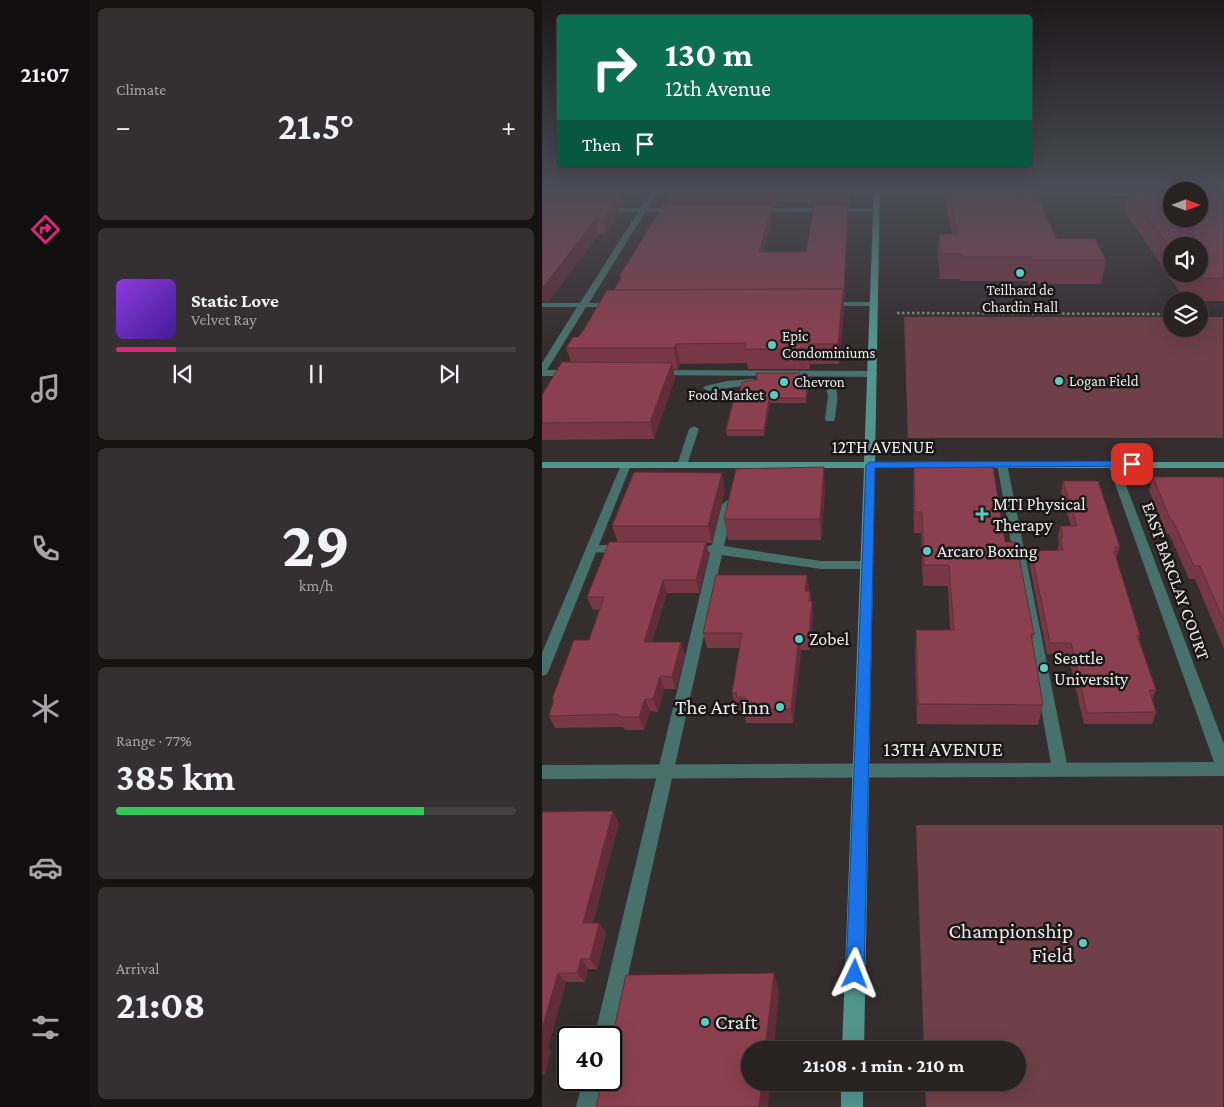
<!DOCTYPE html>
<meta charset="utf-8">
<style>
:root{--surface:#282223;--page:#342f30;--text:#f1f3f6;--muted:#a5a4a6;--line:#443f41;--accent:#db2777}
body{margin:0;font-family:"Crimson Pro",serif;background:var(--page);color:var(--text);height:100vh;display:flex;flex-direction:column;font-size:19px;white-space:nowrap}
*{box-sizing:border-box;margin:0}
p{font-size:16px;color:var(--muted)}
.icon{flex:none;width:28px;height:28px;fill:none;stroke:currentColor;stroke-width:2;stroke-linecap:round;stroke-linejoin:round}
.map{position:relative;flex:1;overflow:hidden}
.side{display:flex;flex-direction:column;gap:8px;padding:8px;background:#161313;width:452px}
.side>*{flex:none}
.top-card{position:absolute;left:15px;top:15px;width:475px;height:152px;border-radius:5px;box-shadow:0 5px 20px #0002,0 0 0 1px var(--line);background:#0b6e4f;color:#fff;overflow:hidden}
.needle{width:32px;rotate:90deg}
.fabs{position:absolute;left:621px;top:182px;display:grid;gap:10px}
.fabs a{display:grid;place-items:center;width:45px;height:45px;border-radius:50%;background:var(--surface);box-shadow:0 5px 20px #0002,0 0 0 1px var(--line);font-size:25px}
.speed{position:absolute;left:15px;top:1026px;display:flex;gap:10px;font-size:25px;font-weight:700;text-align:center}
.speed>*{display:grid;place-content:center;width:65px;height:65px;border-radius:50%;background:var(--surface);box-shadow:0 5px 20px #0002,0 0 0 1px var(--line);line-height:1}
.speed .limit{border:2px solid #111;border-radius:8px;background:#fff;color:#111}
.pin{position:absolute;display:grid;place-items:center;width:42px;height:42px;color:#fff;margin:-21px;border-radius:10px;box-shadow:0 2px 8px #0006}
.me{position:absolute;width:55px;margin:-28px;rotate:2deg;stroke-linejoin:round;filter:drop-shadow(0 0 4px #0008)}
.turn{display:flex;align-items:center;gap:18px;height:105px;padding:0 25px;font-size:22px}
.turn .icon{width:65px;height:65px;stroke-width:2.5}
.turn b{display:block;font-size:35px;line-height:42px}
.then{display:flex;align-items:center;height:48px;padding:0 25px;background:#0003;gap:10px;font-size:19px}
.big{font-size:38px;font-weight:700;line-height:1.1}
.side .card{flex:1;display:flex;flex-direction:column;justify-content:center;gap:8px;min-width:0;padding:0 18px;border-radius:8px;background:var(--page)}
.side .dial{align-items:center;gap:0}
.dial b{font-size:65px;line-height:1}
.song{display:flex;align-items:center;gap:15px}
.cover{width:60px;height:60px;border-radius:8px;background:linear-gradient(135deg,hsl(270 70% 55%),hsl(260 70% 35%))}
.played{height:5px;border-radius:2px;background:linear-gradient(90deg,var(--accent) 15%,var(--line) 15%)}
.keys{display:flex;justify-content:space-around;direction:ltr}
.heat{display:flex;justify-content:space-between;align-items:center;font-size:28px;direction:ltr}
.charge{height:8px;border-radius:4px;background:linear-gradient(90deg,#34c759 77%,var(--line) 0)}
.trip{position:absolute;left:199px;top:1041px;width:285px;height:50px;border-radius:25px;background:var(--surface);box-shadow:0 5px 20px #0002,0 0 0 1px var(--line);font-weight:700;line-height:50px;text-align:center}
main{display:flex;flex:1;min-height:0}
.dock{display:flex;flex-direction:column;width:90px;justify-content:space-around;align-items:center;background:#100e0e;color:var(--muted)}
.dock .icon{width:35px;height:35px}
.dock .active{color:var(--accent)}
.dock b{font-size:22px;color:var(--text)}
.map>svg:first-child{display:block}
.green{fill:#6f4048}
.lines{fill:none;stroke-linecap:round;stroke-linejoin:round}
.path-far1{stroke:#8b8686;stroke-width:2;stroke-dasharray:2 2;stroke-linecap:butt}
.path{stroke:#8b8686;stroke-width:2.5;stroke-dasharray:2.5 2.5;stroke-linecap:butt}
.lane{fill:#48716c;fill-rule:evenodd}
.street{fill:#48716c;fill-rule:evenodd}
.secondary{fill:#52958d;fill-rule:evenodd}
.wall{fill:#783744;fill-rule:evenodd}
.shaded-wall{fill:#612d37}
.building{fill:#8b404f;stroke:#612d37}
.route{fill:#1a73e8;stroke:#114b97}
.poi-dot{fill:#58cec0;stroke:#1a1718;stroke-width:2}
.labels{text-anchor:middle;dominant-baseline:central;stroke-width:5;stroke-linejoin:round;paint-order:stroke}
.far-poi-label{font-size:15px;fill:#eeeaea;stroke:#1a1718;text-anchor:start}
.street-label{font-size:18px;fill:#eeeaea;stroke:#1a1718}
.poi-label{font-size:18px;fill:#eeeaea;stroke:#1a1718;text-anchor:start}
.near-poi-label{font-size:21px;fill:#eeeaea;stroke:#1a1718;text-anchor:end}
.near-street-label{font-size:21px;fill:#eeeaea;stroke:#1a1718}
</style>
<main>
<nav class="dock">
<b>21:07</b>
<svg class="icon active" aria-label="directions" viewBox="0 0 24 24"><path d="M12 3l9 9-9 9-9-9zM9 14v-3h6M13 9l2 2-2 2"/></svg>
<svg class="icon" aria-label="music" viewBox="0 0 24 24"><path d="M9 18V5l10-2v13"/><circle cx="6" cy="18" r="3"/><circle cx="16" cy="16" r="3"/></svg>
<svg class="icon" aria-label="phone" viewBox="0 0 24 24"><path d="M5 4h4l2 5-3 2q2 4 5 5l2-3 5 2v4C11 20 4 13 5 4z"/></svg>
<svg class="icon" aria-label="climate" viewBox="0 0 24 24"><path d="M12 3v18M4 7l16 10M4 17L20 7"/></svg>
<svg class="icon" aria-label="car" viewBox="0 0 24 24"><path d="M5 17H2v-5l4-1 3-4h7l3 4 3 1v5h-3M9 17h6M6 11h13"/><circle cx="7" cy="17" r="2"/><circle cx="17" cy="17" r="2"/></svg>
<svg class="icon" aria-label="filters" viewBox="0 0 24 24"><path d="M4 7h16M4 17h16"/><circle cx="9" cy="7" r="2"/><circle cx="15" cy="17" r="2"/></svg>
</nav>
<section class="side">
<div class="card"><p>Climate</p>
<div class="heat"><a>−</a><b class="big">21.5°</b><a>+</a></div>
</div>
<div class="card">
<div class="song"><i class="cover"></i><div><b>Static Love</b><p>Velvet Ray</p></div></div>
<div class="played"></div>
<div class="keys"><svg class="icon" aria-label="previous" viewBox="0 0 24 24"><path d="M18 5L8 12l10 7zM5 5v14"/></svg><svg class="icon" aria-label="pause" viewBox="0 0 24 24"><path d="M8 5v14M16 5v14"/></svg><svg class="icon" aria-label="next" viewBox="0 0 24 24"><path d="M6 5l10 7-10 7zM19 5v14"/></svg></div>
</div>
<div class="card dial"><b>29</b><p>km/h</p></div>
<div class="card"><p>Range · 77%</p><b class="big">385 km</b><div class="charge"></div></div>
<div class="card"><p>Arrival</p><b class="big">21:08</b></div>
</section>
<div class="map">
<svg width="682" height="1107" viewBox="0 0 682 1107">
<rect width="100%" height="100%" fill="#352e2f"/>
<!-- green -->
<g class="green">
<polygon points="362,317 630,317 630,329 658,329 658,317 681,317 681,438 366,438"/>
<polygon points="374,825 681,825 681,1107 384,1107 383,1083 475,1082 475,1050 382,1050"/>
</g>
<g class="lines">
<!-- path-far1 -->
<polyline class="path-far1" points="537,193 565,193 590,196"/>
<!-- path -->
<polyline class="path" points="355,313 622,314"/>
<!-- lane -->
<g class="lane">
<polygon points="0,370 30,370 35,373 30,376 0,376"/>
<polygon points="115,370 331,371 336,374 331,377 112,375 112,371"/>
<polygon points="211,379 214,380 214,384 166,391 161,388 163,386 185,381"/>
<path d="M263 379C281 380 298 378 295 402 294 408 294 415 292 421H284L283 419 286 396 284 388 281 386 260 384V380Z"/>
<polygon points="152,426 157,429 145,465 144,467 136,467 135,465 147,429"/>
<polygon points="460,461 465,464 526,769 524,774 518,776 512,774 510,769 455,464"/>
<polygon points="186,500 192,504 182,546 279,561 325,561 329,562 331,565 329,568 325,569 279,569 180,555 72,1038 69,1046 69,1038 52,1038 168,553 164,549 166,546 170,545 180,504"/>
<polygon points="50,545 80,545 86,549 80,553 46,552 44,549 46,546"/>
<polygon points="41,1080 63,1080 56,1107 34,1107"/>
</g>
<!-- street -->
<g class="street">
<polygon points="113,186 119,186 105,208 135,208 138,210 135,212 103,212 47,303 72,303 76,305 72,307 44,307 5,370 0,373 0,363 35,307 0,307 0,303 38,303 96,212 60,212 57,210 60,208 99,208"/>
<polygon points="334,208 336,209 336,211 215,212 212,210 215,208"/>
<polygon points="282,302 332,302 336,304 332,306 285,306 281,304"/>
<polygon points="571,461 576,464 682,744 682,776 0,779 0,765 672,762 566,464"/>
<polygon points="84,462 89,465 7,670 5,674 0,676 0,653 79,465"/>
</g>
<!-- secondary -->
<g class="secondary">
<polygon points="332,186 338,186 333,462 682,462 682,468 333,468 322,1050 300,1050 322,468 0,468 0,462 322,462"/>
<polygon points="635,186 644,186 655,191 647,191"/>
<rect x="299" y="1082" width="22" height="25"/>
</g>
</g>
<!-- wall -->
<g class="wall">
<polygon points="0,186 93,186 81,206 75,206 77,214 64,234 57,234 7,301 0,302"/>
<path d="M128 186H309L307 206H306L302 300H301L302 308 297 364H268V369H206L205 363 138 364 136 369H131L133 378 112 439 0 440V395L29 362 24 348 36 337 72 290 78 280 77 277 127 205 124 192ZM235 201H274V205L264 252H221L231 214V206H234Z"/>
<polygon points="391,186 537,186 536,192 494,193 515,239 564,260 559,284 487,284 486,281 418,281 418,279 398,279 396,257 397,234 410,234 402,194 391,192"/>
<path d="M660 186H682V301H644L583 212 587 192 675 191ZM630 246 658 274H630Z"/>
<polygon points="259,380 265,381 266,386 264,403 228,403 222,436 185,436 184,430 195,402"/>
<polygon points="372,466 463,542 492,634 490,641 501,705 496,725 375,724 373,651 374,630 408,630 406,586 381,586 379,533 372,533 371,487"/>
<polygon points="611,477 682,477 682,649 653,579 647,579 627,534 625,534 607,490"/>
<polygon points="521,481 578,547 574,558 598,635 597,640 614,690 610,699 614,712 610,724 542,724 526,654 505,654 487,562 489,551 516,550 517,542 516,537 518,526 529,526 519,492"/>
<polygon points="283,488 279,540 186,540 182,519"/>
<polygon points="183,489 170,543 164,543 167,555 157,593 125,593 110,642 143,654 134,689 122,689 116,712 108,711 102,730 83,730 81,727 13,728 7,716 11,702 10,699 47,640 58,610 51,610 45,597 76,542 70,526"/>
<polygon points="267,590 266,591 268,591 269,601 270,601 271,616 268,650 259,650 251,723 204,723 202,711 198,711 197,708 193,708 190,693 198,648 165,648 161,633"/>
<polygon points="0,812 77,823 51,923 57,923 64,933 55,969 46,969 43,982 24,982 6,1048 9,1051 3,1074 0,1074"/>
</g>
<!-- shaded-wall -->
<g class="shaded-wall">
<polygon points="83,186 93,186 81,206 78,193"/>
<polygon points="234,186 235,201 234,206 232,192"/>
<polygon points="307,186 309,186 307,206 306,192"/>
<polygon points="73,201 77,214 64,234 61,220"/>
<polygon points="231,205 231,214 218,262 217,252"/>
<polygon points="306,205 306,214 302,300 302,290"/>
<polygon points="53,220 57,234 7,301 0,302 0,286"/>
<polygon points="301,289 302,308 297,364 296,344"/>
<polygon points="134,344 138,364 136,369 132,348"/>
<polygon points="267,344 268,364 268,369 266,349"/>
<polygon points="130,363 133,378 112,439 108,422"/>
<polygon points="265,381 266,386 264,403 264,398"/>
<polygon points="227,398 228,403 222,436 222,430"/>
<polygon points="282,467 283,488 279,540 278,519"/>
<polygon points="180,473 183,489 170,543 166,526"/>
<polygon points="164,542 167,555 157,593 154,580"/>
<polygon points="265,575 267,590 265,606 263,591"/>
<polygon points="121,580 125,593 106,654 102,642"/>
<polygon points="270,601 271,616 268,650 267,636"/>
<polygon points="257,636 259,650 251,723 249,709"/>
<polygon points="139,642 143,654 134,689 130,677"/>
<polygon points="118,676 122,689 116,712 111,699"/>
<polygon points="103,699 108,711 102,730 97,717"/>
<polygon points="71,811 77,823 48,933 41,923"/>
<polygon points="57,923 64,933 55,969 48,959"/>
<polygon points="39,959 46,969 43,982 35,973"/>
<polygon points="16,973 24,982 6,1048 9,1051 3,1074 0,1072 0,1029"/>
<polygon points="232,973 237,992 232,1050 223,1050"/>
<polygon points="220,1082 228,1082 226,1107 217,1107"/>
</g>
<!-- building -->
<g class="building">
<polygon points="0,186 83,186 78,193 0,194"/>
<polygon points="128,186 307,186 306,192 273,192 274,186 234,186 232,192 124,192"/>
<polygon points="406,186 490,186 515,239 553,239 564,260 490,260 489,257 420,257 420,254 400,254 397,234 415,234"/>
<polygon points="658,191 682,191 682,278 650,278 647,274 658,274 658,246 630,246 630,250 587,192 630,192 630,219 658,219"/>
<polygon points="0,201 73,201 61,220 53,220 2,286 0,286"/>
<polygon points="121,205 231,205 217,252 264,252 272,205 306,205 302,290 301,290 301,289 72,290 80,277 77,277"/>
<polygon points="301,289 296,344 267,344 266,349 203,349 204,343 134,344 132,348 24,348 31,337 36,337 41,331 65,290"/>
<polygon points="20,362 130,363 108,422 0,423 0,395"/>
<polygon points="214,373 258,373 258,380 265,381 264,398 227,398 222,430 184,430 191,402 195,402 200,382 215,380"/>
<polygon points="372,466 451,467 463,542 474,542 492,634 489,634 501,705 376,704 374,630 412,630 407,565 382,565 380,512 373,512"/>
<polygon points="282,467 278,519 182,519 194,469"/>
<polygon points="92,472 180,473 166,526 70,526"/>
<polygon points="611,477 682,477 682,621 658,566 652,566 631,521 629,521"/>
<polygon points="521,481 556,481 578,547 573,547 574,551 572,551 598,635 595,635 614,690 607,690 614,712 545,713 529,643 508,643 489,551 521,550 518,537 521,537 518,526 535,526"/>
<polygon points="67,542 164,542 154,580 121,580 102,642 139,642 130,677 118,676 111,699 103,699 97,717 78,717 76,714 7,716 12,699 10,699 32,640 47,640 62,597 45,597"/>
<polygon points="174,575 265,575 263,591 268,591 267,601 270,601 267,636 257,636 249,709 201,709 203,697 194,697 195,693 190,693 200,633 161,633"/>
<polygon points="71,811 41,923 57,923 48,959 39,959 35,973 16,973 0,1029 0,812"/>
<polygon points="232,973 223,1050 208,1050 208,1082 220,1082 217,1107 54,1107 60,1080 69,1080 69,1043 84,975"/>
</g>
<!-- sky -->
<linearGradient id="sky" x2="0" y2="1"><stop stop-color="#1d191a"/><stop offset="0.55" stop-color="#4b4c58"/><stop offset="1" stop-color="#4b4c58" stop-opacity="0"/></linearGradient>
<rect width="682" height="341" fill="url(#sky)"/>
<!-- route -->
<polygon class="route" points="590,461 593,462 593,466 333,468 322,974 320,980 313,983 307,980 304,974 324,465 328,462"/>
<!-- markers -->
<g class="poi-dot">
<circle cx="478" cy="273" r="5"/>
<circle cx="230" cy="345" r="5"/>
<circle cx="517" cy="381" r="5"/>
<circle cx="242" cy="382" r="5"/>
<circle cx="232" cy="395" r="5"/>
<path d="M437.5 506.5h5v5h5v5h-5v5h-5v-5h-5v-5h5z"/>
<circle cx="385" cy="551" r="5"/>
<circle cx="257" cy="639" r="5"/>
<circle cx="502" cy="668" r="5"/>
<circle cx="238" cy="707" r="5"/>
<circle cx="541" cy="943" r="5"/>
<circle cx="163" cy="1022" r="5"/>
</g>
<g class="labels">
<!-- far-poi labels -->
<g class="far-poi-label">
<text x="478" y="290" text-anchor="middle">Teilhard de<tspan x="478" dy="17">Chardin Hall</tspan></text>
<text x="240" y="336">Epic<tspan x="240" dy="17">Condominiums</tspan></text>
<text x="527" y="381">Logan Field</text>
<text x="252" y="382">Chevron</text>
<text x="222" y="395" text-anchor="end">Food Market</text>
</g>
<!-- street labels -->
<g class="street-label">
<text x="341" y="447">12TH AVENUE</text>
<text transform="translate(634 581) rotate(70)">EAST BARCLAY COURT</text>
</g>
<!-- poi labels -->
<g class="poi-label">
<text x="451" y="504">MTI Physical<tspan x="451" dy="21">Therapy</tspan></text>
<text x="395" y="551">Arcaro Boxing</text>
<text x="267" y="639">Zobel</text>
<text x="512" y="658">Seattle<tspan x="512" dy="21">University</tspan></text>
</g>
<!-- near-poi labels -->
<g class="near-poi-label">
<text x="228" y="707">The Art Inn</text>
<text x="531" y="931">Championship<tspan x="531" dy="24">Field</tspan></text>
<text x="173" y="1022" text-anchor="start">Craft</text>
</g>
<!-- near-street labels -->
<g class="near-street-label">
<text x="401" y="749">13TH AVENUE</text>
</g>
</g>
</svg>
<div class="fabs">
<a><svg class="needle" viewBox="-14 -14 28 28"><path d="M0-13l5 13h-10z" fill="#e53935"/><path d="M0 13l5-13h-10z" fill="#a5a4a6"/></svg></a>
<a><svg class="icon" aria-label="sound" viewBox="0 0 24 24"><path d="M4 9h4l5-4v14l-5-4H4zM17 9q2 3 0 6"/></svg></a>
<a><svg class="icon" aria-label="layers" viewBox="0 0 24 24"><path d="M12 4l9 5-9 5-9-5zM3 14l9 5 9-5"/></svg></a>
</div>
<div class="speed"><div class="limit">40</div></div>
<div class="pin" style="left:590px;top:464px;background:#d93025"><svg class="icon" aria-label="arrive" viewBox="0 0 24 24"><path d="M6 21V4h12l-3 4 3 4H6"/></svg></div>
<svg class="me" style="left:313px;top:974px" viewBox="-20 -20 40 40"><path d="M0-17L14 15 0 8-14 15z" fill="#1a73e8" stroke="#fff" stroke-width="4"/></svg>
<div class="trip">21:08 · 1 min · 210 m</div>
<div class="top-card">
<div class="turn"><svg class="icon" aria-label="right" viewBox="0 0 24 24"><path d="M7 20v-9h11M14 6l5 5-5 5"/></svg><div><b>130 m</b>12th Avenue</div></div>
<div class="then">Then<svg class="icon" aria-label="arrive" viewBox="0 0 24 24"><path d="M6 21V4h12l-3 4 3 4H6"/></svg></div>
</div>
</div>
</main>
